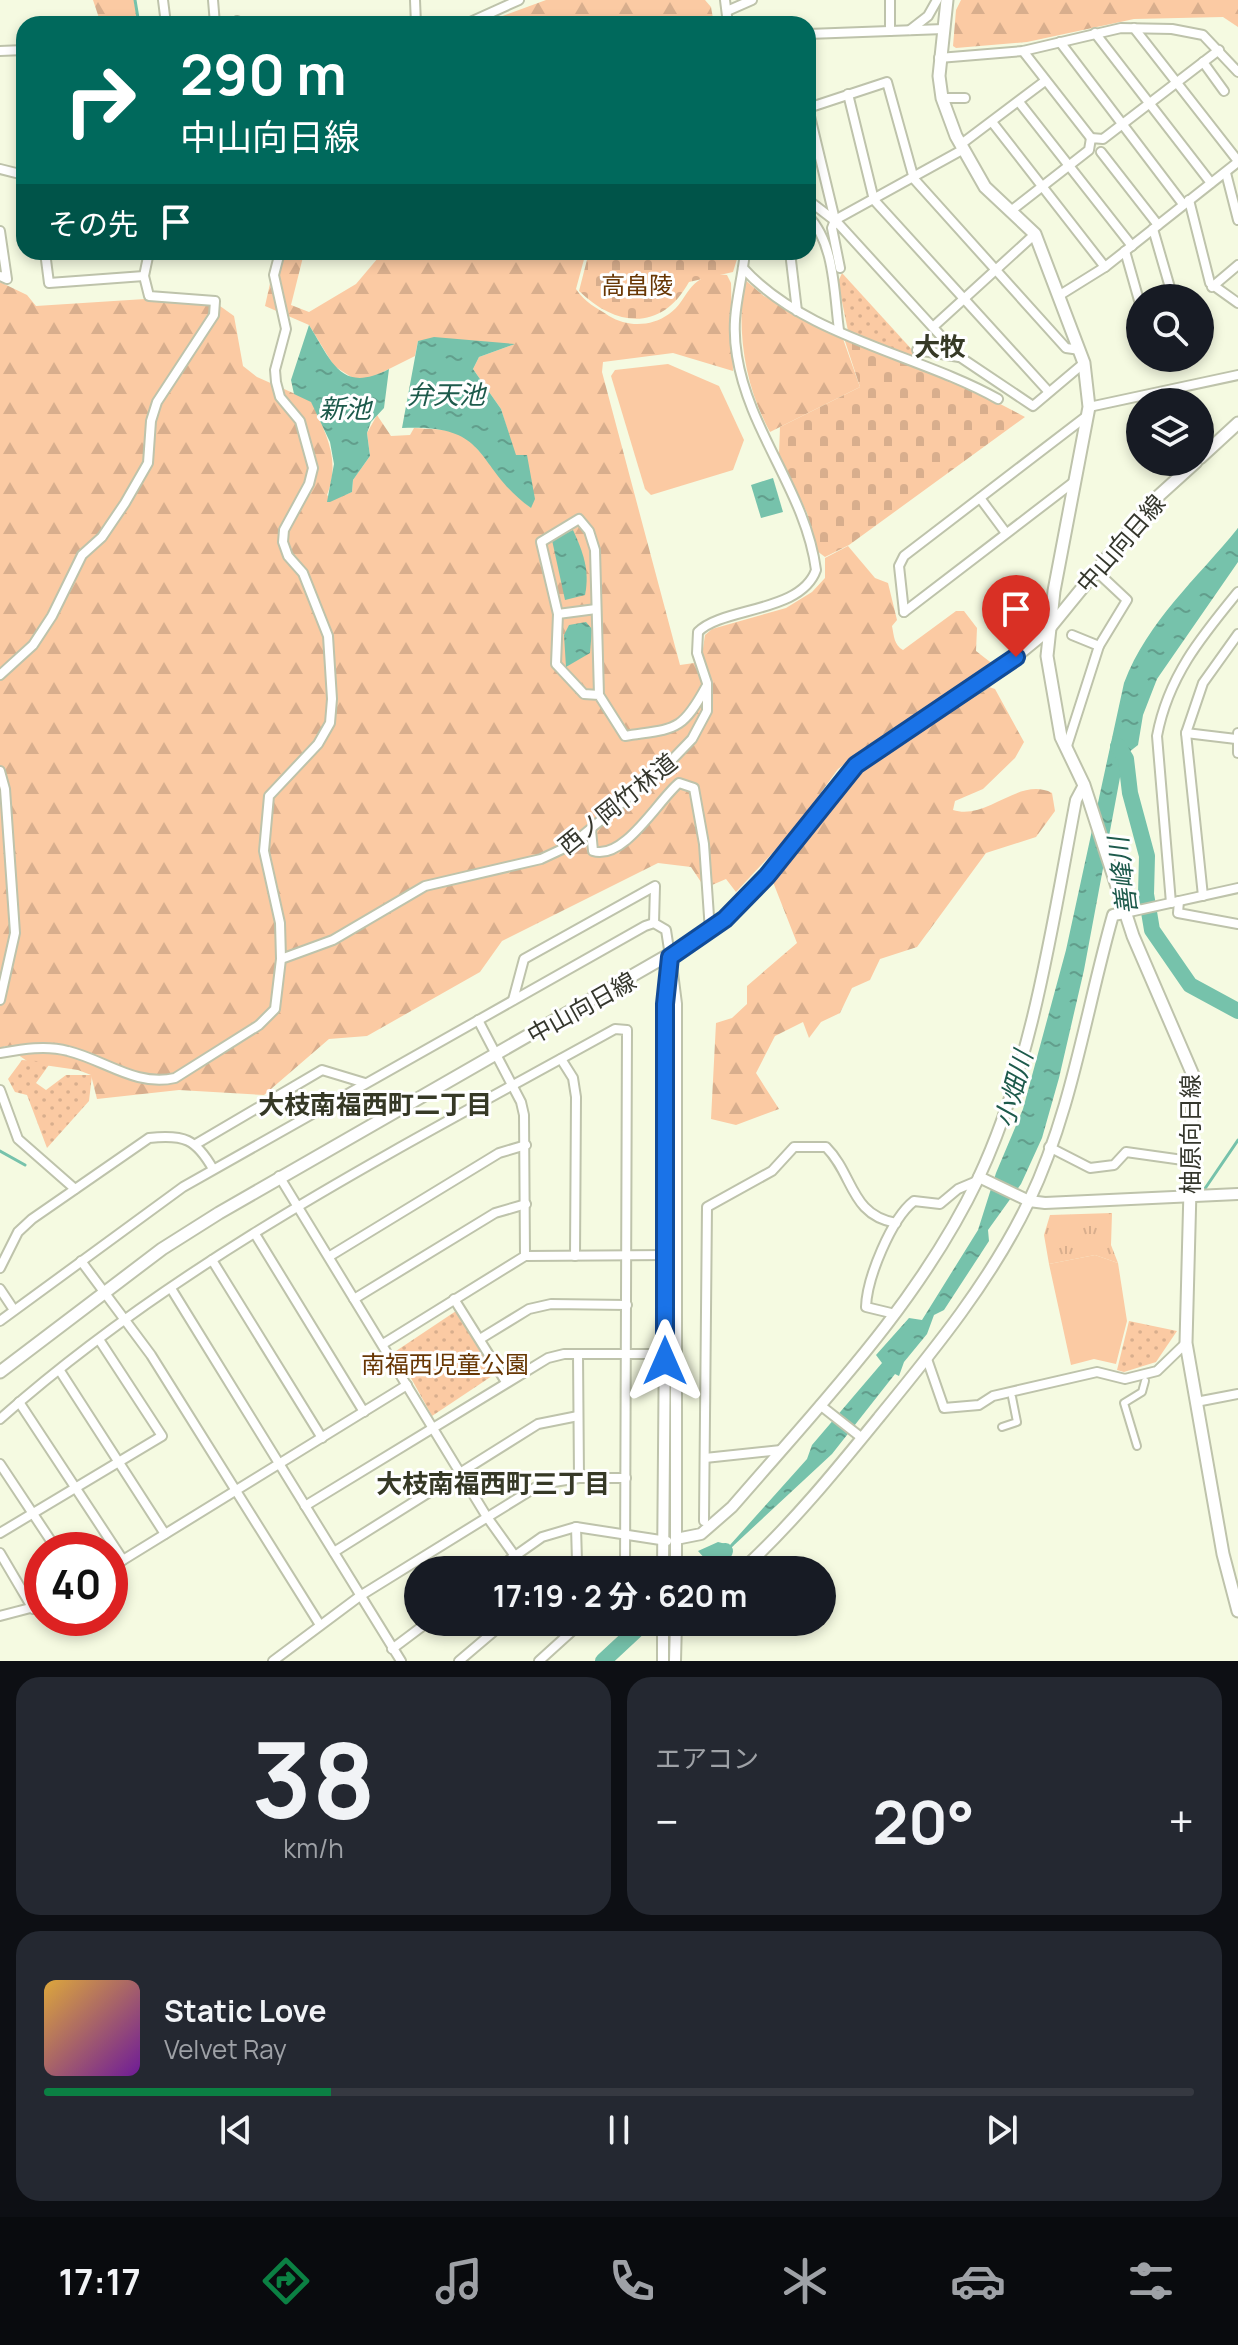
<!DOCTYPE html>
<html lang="ja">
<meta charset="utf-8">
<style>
:root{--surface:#171b24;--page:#242831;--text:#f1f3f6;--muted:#9ea1a6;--line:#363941;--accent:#0b8043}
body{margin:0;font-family:Manrope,"Noto Sans JP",sans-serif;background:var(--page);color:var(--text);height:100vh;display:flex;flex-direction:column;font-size:30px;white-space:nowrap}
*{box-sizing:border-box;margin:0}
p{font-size:26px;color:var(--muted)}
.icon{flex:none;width:44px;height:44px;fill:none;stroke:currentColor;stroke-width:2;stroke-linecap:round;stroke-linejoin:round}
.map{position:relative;height:1661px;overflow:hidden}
.details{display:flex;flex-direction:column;gap:16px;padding:16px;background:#0d0f14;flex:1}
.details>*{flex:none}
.banner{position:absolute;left:16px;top:16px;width:800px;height:244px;border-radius:24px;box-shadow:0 4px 12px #0003;background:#00695c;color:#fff;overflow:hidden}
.tools{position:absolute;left:1126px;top:284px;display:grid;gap:16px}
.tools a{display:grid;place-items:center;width:88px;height:88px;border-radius:50%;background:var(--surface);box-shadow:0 4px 12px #0003;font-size:40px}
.speed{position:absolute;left:24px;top:1532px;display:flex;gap:16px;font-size:40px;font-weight:700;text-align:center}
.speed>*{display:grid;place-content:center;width:104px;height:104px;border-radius:50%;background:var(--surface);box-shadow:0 4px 12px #0003;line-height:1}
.speed .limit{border:12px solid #d22;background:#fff;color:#111}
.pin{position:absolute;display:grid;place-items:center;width:68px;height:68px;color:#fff;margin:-82px -34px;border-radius:50% 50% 50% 0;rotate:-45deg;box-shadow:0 0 8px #0007}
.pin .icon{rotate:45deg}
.me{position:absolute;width:88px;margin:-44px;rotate:0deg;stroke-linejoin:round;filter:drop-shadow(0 0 6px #0008)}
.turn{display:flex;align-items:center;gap:28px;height:168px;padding:0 32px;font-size:36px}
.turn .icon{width:104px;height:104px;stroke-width:2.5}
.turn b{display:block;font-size:56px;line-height:68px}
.then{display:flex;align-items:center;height:76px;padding:0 32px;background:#0003;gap:16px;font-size:30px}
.big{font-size:60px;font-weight:700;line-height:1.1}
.details .tile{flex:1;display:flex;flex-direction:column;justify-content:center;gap:12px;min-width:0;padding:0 28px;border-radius:24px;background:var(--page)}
.details .dial{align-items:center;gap:0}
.dial b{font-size:104px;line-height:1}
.song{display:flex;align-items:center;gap:24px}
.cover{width:96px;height:96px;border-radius:12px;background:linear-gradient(135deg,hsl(40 70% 55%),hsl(280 70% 35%))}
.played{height:8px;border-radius:4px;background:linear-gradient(90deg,var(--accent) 25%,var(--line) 25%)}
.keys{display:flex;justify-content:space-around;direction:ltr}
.heat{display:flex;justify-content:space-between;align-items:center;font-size:44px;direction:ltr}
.details .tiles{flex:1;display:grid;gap:16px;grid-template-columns:1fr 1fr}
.tile:last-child{grid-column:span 2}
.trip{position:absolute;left:404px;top:1556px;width:432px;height:80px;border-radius:40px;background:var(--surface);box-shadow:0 4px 12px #0003;font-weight:700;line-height:80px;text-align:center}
.tab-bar{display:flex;height:128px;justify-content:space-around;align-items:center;background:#090b0e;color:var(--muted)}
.tab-bar .icon{width:56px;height:56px}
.tab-bar .current{color:var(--accent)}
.tab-bar b{font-size:36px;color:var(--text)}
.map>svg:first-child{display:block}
.grass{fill:url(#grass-tufts)}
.forest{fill:url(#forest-firs)}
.cemetery{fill:url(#cemetery-stones)}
.park{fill:url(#park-dots)}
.pitch{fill:#fbcaa3}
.water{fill:url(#water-ripples)}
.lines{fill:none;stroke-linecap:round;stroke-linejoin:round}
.stream{stroke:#76c2ab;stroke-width:3}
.river{stroke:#76c2ab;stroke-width:16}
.pedestrian-casing{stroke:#bec3ab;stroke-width:10}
.minor-casing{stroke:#bec3ab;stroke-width:12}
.tertiary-casing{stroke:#bec3ab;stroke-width:14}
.secondary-casing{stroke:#bec3ab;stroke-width:15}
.pedestrian{stroke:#fff;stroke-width:6}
.minor{stroke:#fff;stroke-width:8}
.tertiary{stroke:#fff;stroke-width:10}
.secondary{stroke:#fff;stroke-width:11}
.route-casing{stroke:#114b97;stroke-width:20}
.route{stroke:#1a73e8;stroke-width:14}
.labels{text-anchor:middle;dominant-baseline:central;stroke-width:6;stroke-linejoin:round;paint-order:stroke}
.park-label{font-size:24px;fill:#683704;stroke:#fff}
.street-label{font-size:24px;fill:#35372d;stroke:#fff}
.neighbourhood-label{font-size:26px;font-weight:bold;fill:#363926;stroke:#fff}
.water-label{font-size:26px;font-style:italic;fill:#1d5a4b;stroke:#fff}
</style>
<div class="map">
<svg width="1238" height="1661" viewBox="0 0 1238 1661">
<defs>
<pattern id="grass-tufts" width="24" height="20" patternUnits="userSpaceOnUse" patternTransform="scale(2)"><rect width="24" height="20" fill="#fbcaa3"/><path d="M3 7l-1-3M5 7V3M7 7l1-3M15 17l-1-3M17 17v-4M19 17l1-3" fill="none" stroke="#d8ae8d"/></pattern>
<pattern id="forest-firs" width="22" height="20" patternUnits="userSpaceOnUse" patternTransform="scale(2)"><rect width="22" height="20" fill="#fbcaa3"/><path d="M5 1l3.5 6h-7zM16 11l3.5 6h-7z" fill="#d8ae8d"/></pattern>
<pattern id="cemetery-stones" width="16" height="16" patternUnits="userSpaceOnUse" patternTransform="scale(2)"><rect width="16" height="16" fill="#fbcaa3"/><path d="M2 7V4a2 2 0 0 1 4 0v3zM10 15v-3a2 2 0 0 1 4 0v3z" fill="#d8ae8d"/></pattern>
<pattern id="park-dots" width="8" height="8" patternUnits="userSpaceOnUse" patternTransform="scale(2)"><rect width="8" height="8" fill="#fbcaa3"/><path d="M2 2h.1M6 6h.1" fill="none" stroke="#d8ae8d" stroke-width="1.8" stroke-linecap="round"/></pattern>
<pattern id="water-ripples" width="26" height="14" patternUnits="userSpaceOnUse" patternTransform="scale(2)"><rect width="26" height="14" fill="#76c2ab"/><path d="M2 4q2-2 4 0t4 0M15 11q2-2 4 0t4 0" fill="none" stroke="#629e8c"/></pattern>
</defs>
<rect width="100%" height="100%" fill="#f5fae1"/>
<!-- grass -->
<polygon class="grass" points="1112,1213 1111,1245 1118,1263 1095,1255 1049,1264 1044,1235 1050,1215"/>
<!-- forest -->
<g class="forest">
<polygon points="93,0 134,0 138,24 101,24"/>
<polygon points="546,0 705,0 711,7 714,24 481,24"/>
<polygon points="961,0 1238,0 1238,27 1223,17 1134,19 1027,42 956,48 953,46 956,10"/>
<path d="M277 252 304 253 291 305 309 312 356 284 383 252H586L576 289C585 303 596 307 609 316 627 327 651 327 669 314 690 300 686 272 727 275L731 283 733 371 673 353 603 362 602 372 680 665 701 662 705 635 712 629 786 608 812 592 825 578V558L848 546 875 578 888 583 897 620 892 626C894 636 894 645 903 650L956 611H964L977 628 976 651 994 665 884 735 838 769 793 831 736 892 726 879 705 888 691 867 658 863 502 941 480 972 367 1036 329 1039 264 1095 179 1090 97 1099 91 1075 78 1070 30 1063 5 1046 0 1049V282L27 295 36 306 145 299 160 302 206 296 234 316 243 366 257 377 311 401C326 433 341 461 327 495L332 500 352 492 353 480 370 456 367 433 377 415 391 436 410 435 414 428C428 429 444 429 458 432 473 437 508 491 531 508L501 409 473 369 479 357 512 345 418 341 415 356 371 378 356 380 334 366 309 325 265 306Z"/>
<path d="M744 279 764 296 842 336 860 387 770 432C744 384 737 332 744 279Z"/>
<path d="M989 687 995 689 1024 742 1015 758 983 789 955 801 953 810C987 821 1019 776 1052 793L1055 811 1036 837 986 853 917 947 880 959 870 980 852 988 840 1013 821 1022 809 1038 803 1022 775 1036 756 1073 779 1109 736 1125 711 1119 716 1023 732 1018 747 1004V986L797 943 771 877 805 844 851 781 878 754Z"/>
</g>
<!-- cemetery -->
<g class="cemetery">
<path d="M589 252H720L735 255 737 259 733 272 689 282C662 331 617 328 579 291Z"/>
<polygon points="844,338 887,352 914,367 935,370 1025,417 849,545 825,557 817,551 807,513 779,454 780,427 860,387"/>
</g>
<!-- park -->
<g class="park">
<polygon points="842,273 915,353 913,357 848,331 838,282"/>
<polygon points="22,1060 51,1062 36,1083 46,1090 66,1075 92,1075 89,1101 47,1148 27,1095 15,1092 8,1079"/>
<polygon points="456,1311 495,1374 432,1416 396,1351"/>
<polygon points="1129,1321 1177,1331 1156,1362 1124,1372 1117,1370"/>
</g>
<!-- pitch -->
<g class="pitch">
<polygon points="668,364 719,386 744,440 733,470 651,495 645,489 611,376 615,370"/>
<polygon points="1095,1255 1118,1263 1127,1321 1116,1364 1094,1359 1071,1365 1049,1264"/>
</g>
<!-- water -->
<g class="water">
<path d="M309 325C332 362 341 394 389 369L384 408 371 422 367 433 370 456 353 480 352 492 330 502H327L334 464 330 442 311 402 294 394 291 380Z"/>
<path d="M434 337 515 344 479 357 473 369 501 409 516 455H527L535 499 531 508C472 465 493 424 402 428L418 341Z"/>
<polygon points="773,478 783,512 761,518 751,485"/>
<path d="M1238 528V562L1157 679 1143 715 1138 745 1124 756 1084 970 1059 1078 1042 1138 1021 1184 988 1230 989 1241 944 1310 934 1315 927 1334 904 1362 899 1376 895 1374 832 1454 732 1547 724 1570H715L698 1551 718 1542 730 1545 807 1459 812 1445 882 1363 876 1355 909 1318 922 1320 978 1230 996 1173 1023 1109 1066 950 1124 683C1148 620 1197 579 1238 528Z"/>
<path d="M573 530C583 552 590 570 585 595L565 600 552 540Z"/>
<polygon points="586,622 592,629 590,653 566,667 564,635 569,625"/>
</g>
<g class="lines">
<!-- stream -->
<g class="stream">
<polyline points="135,0 139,24"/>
<polyline points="0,1151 25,1165"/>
<polyline points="1204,1190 1238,1140"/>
</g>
<!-- river -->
<g class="river">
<polyline points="1118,746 1126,759 1130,793 1147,856 1146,894 1152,930 1190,985 1238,1011"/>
<polyline points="702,1570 725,1551"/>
<polyline points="603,1661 645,1622"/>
</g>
<!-- pedestrian casing -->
<g class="pedestrian-casing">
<g id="pedestrian">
<polyline points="1002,1427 1017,1422 1012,1397"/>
<polyline points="1137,1446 1124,1403 1142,1392 1145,1381"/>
<polyline points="686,1629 687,1631 697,1622"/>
</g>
</g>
<!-- minor casing -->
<g class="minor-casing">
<g id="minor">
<polyline points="163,0 166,24"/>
<polyline points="213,0 215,24"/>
<polyline points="415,0 416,24"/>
<polyline points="725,0 728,24"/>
<polyline points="890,0 890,31"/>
<polyline points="727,11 752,0"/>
<polyline points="233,24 237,21"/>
<polyline points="466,24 519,0"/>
<polyline points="1134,28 1238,161"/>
<polyline points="910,30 928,16 937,0"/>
<polyline points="1095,33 1211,183"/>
<polyline points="808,34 944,29"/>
<polyline points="1060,42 1183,204"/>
<polyline points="0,51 24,50"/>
<polyline points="1023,51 1091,138"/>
<polyline points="939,58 1023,51 1121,28 1172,29 1203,35 1238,72"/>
<polyline points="1203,62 1224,91"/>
<polyline points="848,94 874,200 1048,391"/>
<polyline points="942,98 965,98"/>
<polyline points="1019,102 1132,246"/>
<polyline points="992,122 1105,267"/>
<polyline points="960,145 1045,81"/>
<polyline points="1101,152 1158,225"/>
<polyline points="0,169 24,175"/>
<polyline points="1226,173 1238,220"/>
<polyline points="808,200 834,220"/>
<polyline points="1189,200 1210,283 1238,303"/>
<polyline points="1012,210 1089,150 1091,138 1103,139 1219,50"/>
<path d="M808 216C835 243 834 294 839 330"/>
<polyline points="835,220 808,108 887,82 914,179 1066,348 1080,350"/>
<polyline points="835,220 962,150"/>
<polyline points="1153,229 1173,298"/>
<polyline points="0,231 7,279 0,276"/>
<polyline points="1125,251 1140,304"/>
<polyline points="45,252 49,283 144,276"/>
<polyline points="280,252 274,275 286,329 275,370 276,382 280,397 300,421 313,468 309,484 284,530 283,542 288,556 303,573 328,636 332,699 330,723 318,744 269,796 264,851 280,923 281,959"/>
<polyline points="790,252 797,311"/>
<path d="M743 268C805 337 918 354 998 399"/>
<polyline points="840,268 832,228 835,220 960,357 1033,406 1084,363"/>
<polyline points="1212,287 1238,265"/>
<polyline points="1060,295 1105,267 1238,162"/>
<polyline points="933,327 1035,234"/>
<polyline points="917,350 959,357"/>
<polyline points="1089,407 1238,375"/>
<polyline points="980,498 1006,533"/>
<polyline points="904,612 899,566 904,556 1088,415"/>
<polyline points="904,612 1075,481"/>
<polyline points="558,614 596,609"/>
<polyline points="1072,635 1099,646"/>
<polyline points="0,675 33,645 52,616 82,555 102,537 125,503 148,463 151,421 157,402 214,315 215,301 149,296 144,276 149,252"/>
<path d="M599 695 584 694 556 664 558 614 541 542 579 519 589 531 595 550 599 695 625 736C675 728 681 733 706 687"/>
<polyline points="1186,733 1236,739"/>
<polyline points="1238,733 1238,753"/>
<polyline points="1066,749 1099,646 1127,600 1095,570"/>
<polyline points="0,771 5,789 15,933 0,1000"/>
<path d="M591 830 593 851C624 861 659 799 679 783L694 788 704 844 710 931"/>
<polyline points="1203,896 1186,733 1203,683 1238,634"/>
<polyline points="1179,901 1178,913 1238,924"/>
<path d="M1171 903 1157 736C1168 677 1201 637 1238 592"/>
<polyline points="1125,913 1238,888"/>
<polyline points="513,1000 524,959 655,886 654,923"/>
<polyline points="478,1020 521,1102 524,1115 525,1256"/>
<path d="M0 1053C23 1049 46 1045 68 1051 105 1060 136 1087 175 1078L259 1025 275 1009 281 959 333 940 425 886 541 859 571 845 665 767 692 739 707 711V683L697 653 698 632C722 607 801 613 816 570 806 493 749 432 737 356 730 314 741 291 745 252"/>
<polyline points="561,1059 573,1078 576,1097 575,1256"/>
<polyline points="0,1090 18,1139 75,1189"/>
<polyline points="196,1144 322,1070 365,1083"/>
<polyline points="1049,1147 1090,1168 1114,1165 1126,1152 1190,1161"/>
<polyline points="279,1176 487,1517 525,1570"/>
<polyline points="255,1234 364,1412"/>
<polyline points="330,1256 499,1153 526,1145"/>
<polyline points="212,1260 322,1438"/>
<polyline points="81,1261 151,1355 320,1625"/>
<path d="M0 1268 18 1232 32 1219 149 1138C184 1134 196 1139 213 1169"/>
<polyline points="0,1289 14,1310"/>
<polyline points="172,1290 401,1661"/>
<polyline points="354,1299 495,1213 526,1204"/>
<polyline points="454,1299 506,1382"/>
<path d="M895 1314 866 1307C867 1278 891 1219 914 1201L940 1204 958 1189 977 1181"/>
<polyline points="0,1321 183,1187 645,926 654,923 666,930 670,956"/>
<polyline points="480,1339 529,1309 551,1304 627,1305"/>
<polyline points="383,1344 525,1256 669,1255"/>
<polyline points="578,1354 579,1478"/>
<polyline points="927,1359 944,1408 979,1405 993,1396 1097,1372 1125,1379 1157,1371 1186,1343"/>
<polyline points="60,1371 165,1534"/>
<polyline points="19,1402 123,1560"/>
<polyline points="1196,1402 1238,1394"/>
<polyline points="820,1405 862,1438"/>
<path d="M0 1419C181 1258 404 1146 615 1029L627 1030 625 1570"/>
<polyline points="705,1458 781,1450"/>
<polyline points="0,1464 57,1550"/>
<polyline points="305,1506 548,1358 564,1354 652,1354"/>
<path d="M704 1521 707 1207 772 1171 794 1147H826C854 1175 850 1215 896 1223"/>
<polyline points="0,1533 162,1436 100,1341"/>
<polyline points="334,1552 538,1424 578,1416"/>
<polyline points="0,1553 33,1609"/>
<polyline points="110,1568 407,1385"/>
<polyline points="495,1570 542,1537 576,1527 667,1541"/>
<polyline points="566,1570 577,1561 576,1527"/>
<polyline points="0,1616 42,1605"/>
<polyline points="392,1649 428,1622"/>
<polyline points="273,1661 360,1596 541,1484 579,1478 626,1478"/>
<polyline points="459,1661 505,1622"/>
<polyline points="539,1661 582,1622"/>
</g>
</g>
<!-- tertiary casing -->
<g class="tertiary-casing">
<g id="tertiary">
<polyline points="670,957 676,1004 676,1570"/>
<polyline points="979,1177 1029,1201 1045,1203 1238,1194"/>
<path d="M676 1539 701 1534 732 1507C820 1405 919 1303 978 1179 1033 1062 1052 926 1076 800L1084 785"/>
<polyline points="663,1570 668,975"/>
<path d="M742 1570C793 1523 836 1470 880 1416 934 1350 992 1279 1029 1201 1072 1111 1086 1010 1113 915L1125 913"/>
<polyline points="663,1661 663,1622"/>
<polyline points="675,1661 676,1622"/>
</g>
</g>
<!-- secondary casing -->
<g class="secondary-casing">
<g id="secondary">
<polyline points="947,0 939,76 942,98 956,136 985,187 1035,234 1084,363 1089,407 1054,591 1047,656 1061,737 1084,785 1133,936 1193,1075 1186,1343 1223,1554 1238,1611"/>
<polyline points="1200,458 1238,423"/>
<polyline points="0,1372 162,1249 219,1213 710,931 767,876 856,765 875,749 983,683 1048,630 1154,500 1196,462"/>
</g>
</g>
<!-- pedestrian -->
<use href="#pedestrian" class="pedestrian"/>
<!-- minor -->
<use href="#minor" class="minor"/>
<!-- tertiary -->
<use href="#tertiary" class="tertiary"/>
<!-- secondary -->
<use href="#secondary" class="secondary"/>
</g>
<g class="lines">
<!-- route casing -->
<g class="route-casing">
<polyline id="route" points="665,1361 665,1004 670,957 725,919 767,876 856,765 1016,657"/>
</g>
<!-- route -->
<use href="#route" class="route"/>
</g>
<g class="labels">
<!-- park labels -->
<g class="park-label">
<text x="637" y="284">高畠陵</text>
<text x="445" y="1363">南福西児童公園</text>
</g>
<!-- street labels -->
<g class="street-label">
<text transform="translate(1120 543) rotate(-49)">中山向日線</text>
<text transform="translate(617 803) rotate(-39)">西ノ岡竹林道</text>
<text transform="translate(581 1007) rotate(-29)">中山向日線</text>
<text transform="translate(1189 1134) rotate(-90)">柚原向日線</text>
</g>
<!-- neighbourhood labels -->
<g class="neighbourhood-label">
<text x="940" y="346">大牧</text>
<text x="375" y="1104">大枝南福西町二丁目</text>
<text x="493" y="1483">大枝南福西町三丁目</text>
</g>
<!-- water labels -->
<g class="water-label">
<text x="446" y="394">弁天池</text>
<text x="345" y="408">新池</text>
<text transform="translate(1122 876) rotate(-97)">善峰川</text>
<text transform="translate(1013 1089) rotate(-75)">小畑川</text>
</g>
</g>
</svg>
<div class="tools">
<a><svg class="icon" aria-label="search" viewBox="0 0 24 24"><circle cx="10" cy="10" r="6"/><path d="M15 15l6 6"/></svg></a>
<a><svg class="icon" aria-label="layers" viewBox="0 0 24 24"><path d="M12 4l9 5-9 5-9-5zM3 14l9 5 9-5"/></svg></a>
</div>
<div class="speed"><div class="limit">40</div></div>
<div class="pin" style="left:1016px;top:657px;background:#d93025"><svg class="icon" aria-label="arrive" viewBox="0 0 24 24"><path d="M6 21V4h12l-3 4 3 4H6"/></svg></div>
<svg class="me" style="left:665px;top:1361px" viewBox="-20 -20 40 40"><path d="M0-17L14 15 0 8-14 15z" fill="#1a73e8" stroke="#fff" stroke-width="4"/></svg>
<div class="trip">17:19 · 2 分 · 620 m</div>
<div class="banner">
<div class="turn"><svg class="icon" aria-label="right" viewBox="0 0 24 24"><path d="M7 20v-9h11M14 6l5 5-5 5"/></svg><div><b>290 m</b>中山向日線</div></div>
<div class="then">その先<svg class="icon" aria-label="arrive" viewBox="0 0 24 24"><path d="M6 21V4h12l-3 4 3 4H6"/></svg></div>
</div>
</div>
<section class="details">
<div class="tiles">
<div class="tile dial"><b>38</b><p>km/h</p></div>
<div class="tile"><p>エアコン</p>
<div class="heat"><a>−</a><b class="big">20°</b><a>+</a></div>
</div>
<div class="tile">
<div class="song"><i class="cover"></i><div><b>Static Love</b><p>Velvet Ray</p></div></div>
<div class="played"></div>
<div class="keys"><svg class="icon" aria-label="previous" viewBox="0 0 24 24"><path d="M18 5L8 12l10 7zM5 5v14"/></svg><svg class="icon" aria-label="pause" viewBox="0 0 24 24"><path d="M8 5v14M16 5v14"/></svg><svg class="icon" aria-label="next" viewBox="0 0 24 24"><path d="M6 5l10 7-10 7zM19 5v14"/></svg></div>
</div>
</div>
</section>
<nav class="tab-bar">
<b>17:17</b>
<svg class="icon current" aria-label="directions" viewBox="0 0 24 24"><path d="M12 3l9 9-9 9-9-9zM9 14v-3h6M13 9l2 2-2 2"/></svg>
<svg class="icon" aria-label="music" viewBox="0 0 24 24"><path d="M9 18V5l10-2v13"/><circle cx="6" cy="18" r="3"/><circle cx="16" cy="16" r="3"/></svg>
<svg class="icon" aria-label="phone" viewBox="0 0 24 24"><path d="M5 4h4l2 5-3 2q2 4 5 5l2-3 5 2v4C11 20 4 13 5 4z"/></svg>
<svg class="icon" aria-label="climate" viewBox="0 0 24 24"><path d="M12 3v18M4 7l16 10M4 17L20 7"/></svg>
<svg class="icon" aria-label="car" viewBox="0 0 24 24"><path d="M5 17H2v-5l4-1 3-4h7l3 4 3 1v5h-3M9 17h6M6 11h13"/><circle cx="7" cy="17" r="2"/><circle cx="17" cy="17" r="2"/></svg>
<svg class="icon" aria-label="filters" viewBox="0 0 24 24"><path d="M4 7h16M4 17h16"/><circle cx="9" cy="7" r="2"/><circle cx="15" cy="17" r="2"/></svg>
</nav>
